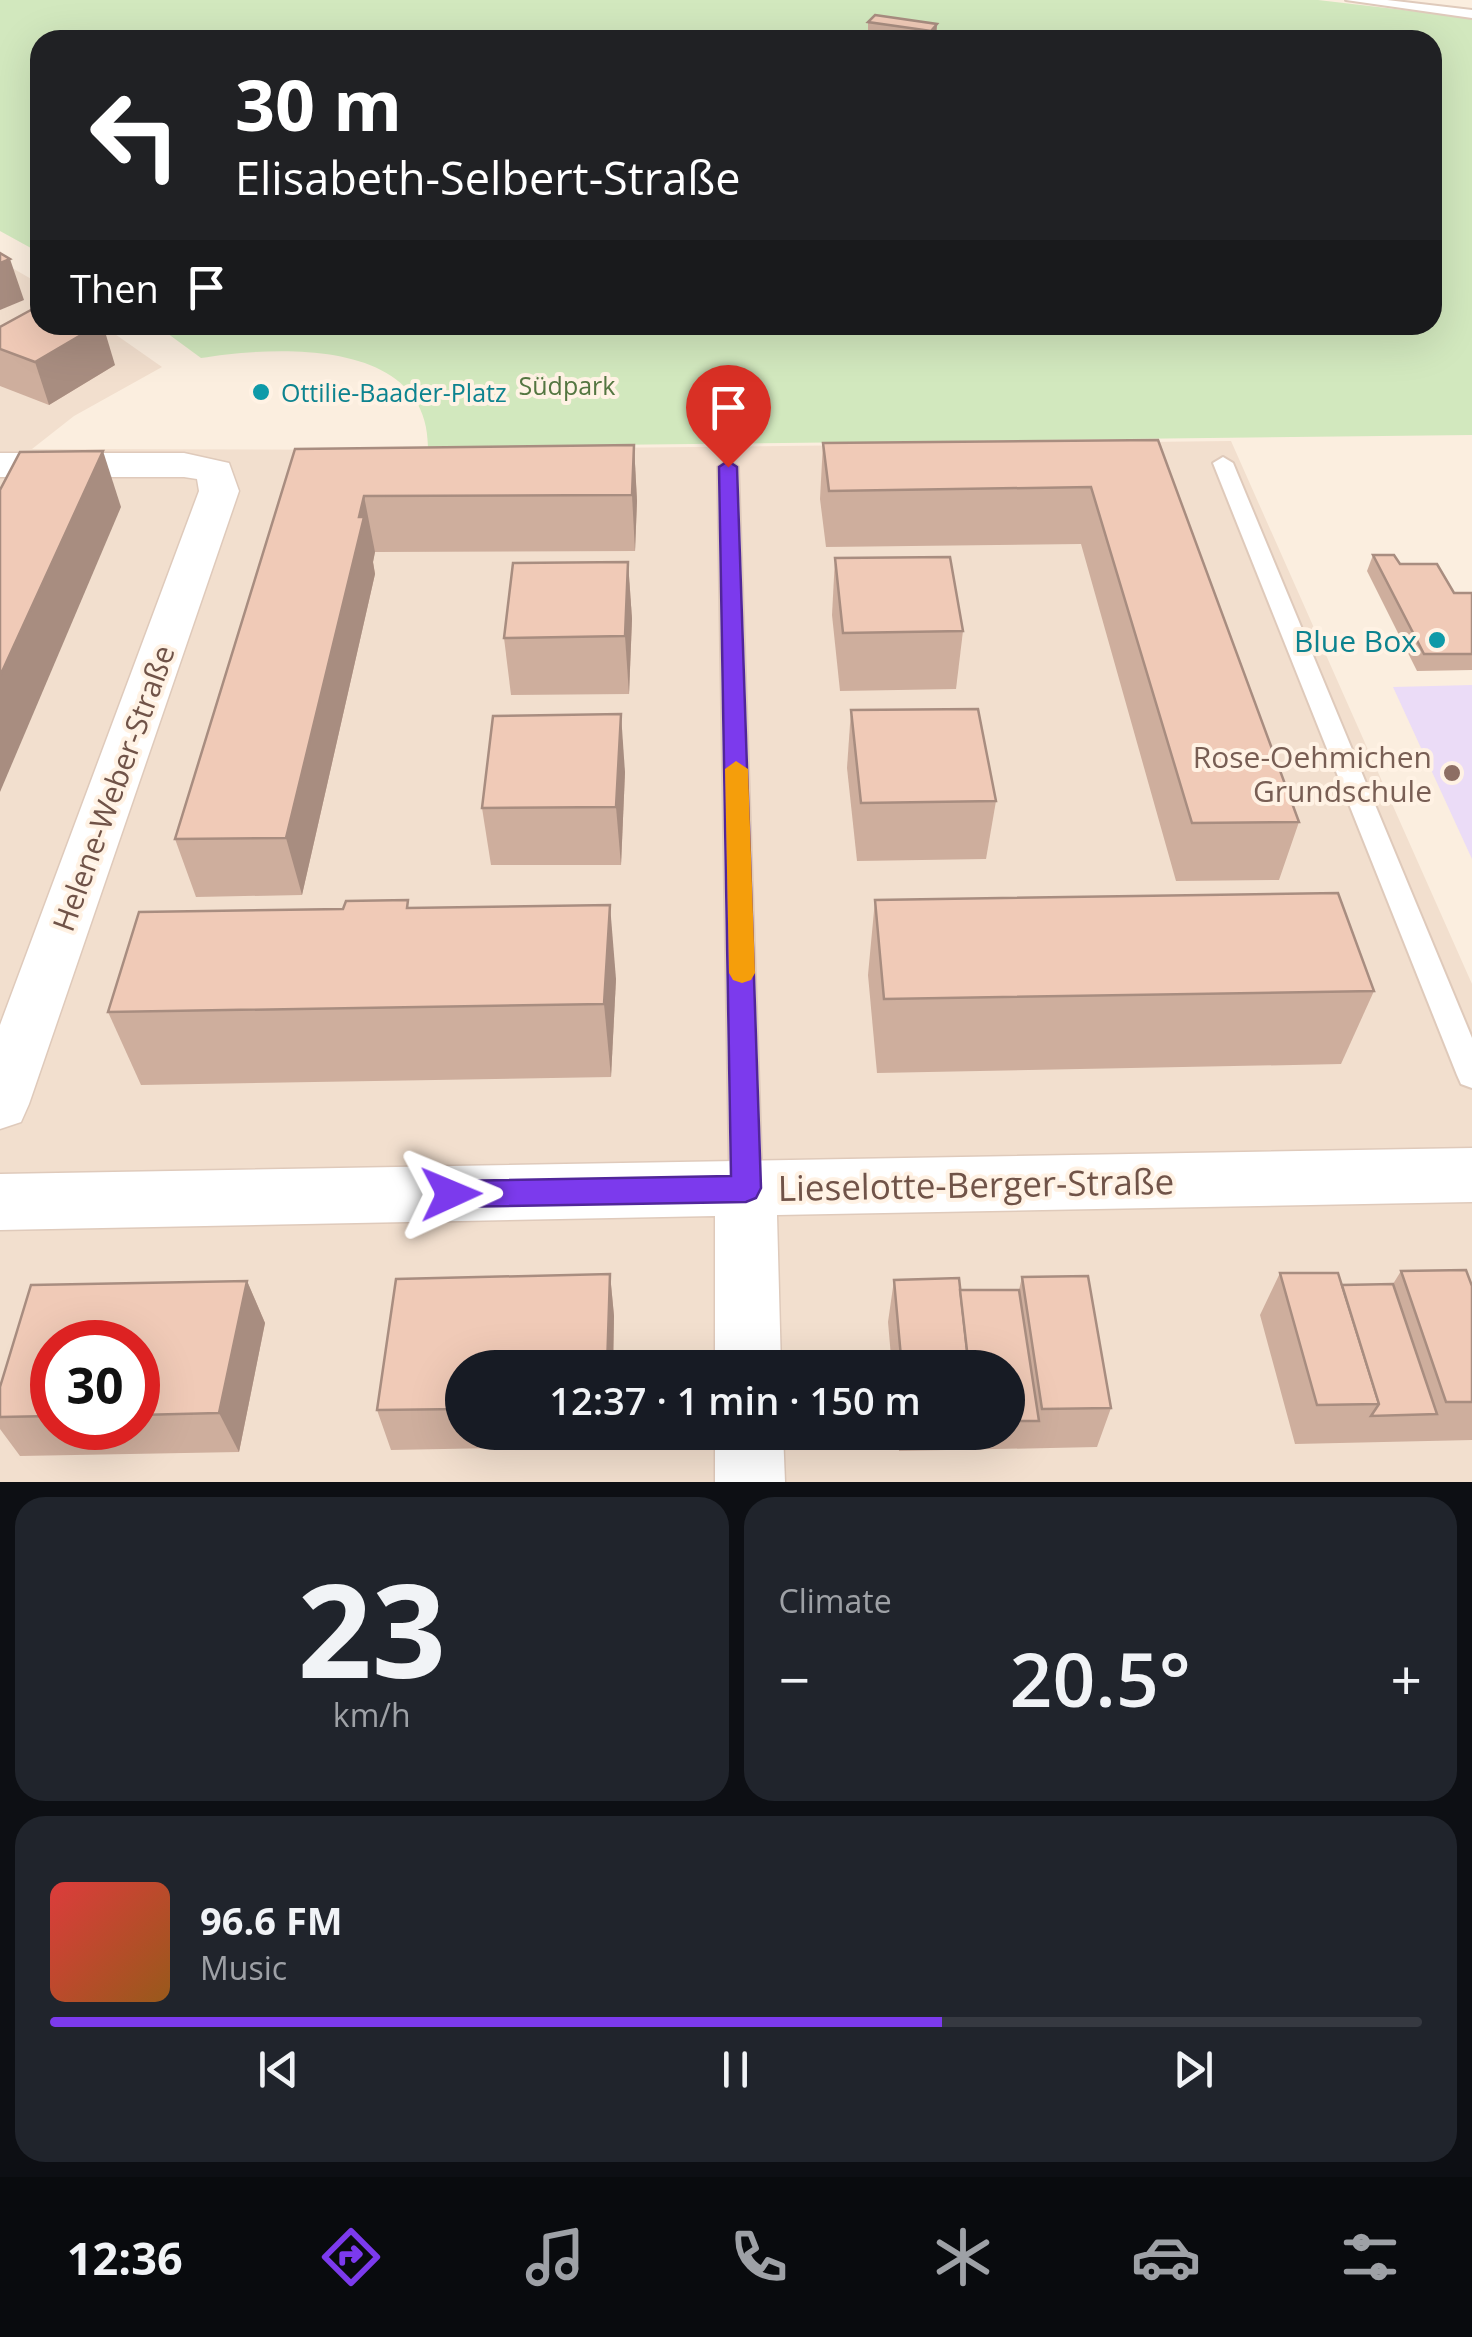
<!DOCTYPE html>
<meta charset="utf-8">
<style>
:root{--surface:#171b24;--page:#20242c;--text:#f1f3f6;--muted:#9ea1a6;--line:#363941;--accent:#7c3aed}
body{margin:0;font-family:"Open Sans",sans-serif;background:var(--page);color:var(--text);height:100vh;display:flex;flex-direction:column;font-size:38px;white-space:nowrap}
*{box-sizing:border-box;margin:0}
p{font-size:32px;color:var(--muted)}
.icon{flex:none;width:55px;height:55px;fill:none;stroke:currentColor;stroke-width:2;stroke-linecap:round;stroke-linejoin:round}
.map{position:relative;height:1482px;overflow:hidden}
.panel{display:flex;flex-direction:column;gap:15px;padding:15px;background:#0d0f14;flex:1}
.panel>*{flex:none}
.banner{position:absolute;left:30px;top:30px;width:1412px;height:305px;border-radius:30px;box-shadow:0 10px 40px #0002;background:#202124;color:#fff;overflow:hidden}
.speed{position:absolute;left:30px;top:1320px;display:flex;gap:20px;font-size:50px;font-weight:700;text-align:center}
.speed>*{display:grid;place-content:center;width:130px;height:130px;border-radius:50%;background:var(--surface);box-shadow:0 10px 40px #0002;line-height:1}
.speed .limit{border:15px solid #d22;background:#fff;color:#111}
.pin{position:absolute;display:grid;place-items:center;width:85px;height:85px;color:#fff;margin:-102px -42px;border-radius:50% 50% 50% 0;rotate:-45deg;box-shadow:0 0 10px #0007}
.pin .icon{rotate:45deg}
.me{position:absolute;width:110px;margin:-55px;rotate:89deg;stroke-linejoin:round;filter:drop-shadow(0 0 8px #0008)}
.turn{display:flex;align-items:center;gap:35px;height:210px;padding:0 40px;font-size:45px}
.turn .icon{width:130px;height:130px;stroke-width:2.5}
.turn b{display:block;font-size:70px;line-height:85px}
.then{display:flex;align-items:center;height:95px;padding:0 40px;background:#0003;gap:20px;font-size:38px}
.big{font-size:75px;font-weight:600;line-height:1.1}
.panel .widget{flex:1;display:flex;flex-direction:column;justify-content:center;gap:15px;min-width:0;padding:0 35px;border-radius:30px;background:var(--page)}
.panel .dial{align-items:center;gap:0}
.dial b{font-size:130px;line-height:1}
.song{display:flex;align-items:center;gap:30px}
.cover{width:120px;height:120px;border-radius:15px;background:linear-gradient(135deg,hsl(0 70% 55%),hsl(30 70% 35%))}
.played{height:10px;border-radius:5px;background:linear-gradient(90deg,var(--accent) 65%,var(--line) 65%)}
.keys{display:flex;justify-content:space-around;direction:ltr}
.heat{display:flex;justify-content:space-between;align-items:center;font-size:55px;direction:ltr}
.panel .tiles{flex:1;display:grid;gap:15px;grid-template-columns:1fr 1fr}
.widget:last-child{grid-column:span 2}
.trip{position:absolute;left:445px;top:1350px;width:580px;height:100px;border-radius:50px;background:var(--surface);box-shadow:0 10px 40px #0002;font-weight:600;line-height:100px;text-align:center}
.tabs{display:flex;height:160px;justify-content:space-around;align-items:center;background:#090b0e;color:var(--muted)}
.tabs .icon{width:70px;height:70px}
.tabs .selected{color:var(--accent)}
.tabs b{font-size:45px;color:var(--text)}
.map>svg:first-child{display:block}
.residential{fill:#f2dfce;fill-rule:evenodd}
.education{fill:#ebdcf7}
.green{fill:#d2e8be}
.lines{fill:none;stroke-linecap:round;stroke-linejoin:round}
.lane-casing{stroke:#dfcabb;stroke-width:4}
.street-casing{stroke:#dfcabb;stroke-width:3}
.lane{fill:#fff;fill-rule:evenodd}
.street{fill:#fff;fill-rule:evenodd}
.wall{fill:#ceae9d;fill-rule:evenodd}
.shaded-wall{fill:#a88d80}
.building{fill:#f0cab7;stroke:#a88d80;stroke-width:2.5}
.route{fill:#7c3aed;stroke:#51269a;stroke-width:2.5}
.slow{fill:#f59e0b}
.culture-dot{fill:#0f9aa8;stroke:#fff2e4;stroke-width:4}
.education-dot{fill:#8d6e63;stroke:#fff2e4;stroke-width:4}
.labels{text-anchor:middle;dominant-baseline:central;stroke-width:8;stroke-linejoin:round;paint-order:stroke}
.far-park-label{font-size:25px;fill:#547641;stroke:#fff2e4}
.far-culture-label{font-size:25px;fill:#0d838f;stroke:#fff2e4;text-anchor:start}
.culture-label{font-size:30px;fill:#0d838f;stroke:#fff2e4;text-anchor:end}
.education-label{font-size:30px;fill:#785e54;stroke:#fff2e4;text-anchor:end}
.street-label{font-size:30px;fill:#705348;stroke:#fff2e4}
.near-street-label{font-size:35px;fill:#705348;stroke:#fff2e4}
</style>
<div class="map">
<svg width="1472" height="1482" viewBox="0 0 1472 1482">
<rect width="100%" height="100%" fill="#fbeedf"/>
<!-- residential -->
<path class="residential" d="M0 261 40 284V325H102L162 367 74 416 32 449 417 450 1231 441 1472 984V1482H0ZM52 1342H138V1428H52ZM462 1368H1008V1432H462Z"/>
<!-- education -->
<polygon class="education" points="1472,685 1472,859 1393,687"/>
<!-- green -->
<path class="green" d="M0 0H1318L1472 18V435L428 447C428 337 275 346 201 358L156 325H1432V40H40V253L0 231Z"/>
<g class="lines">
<!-- lane casing -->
<g class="lane-casing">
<g id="lane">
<polygon points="1346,0 1387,0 1472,10 1472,18"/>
<polygon points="1223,457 1233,463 1472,1038 1472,1088 1461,1084 1457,1075 1213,463"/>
<polygon points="728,461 738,467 762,1188 757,1198 746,1202 735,1198 730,1188 718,467"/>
</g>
</g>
<!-- street casing -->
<g class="street-casing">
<g id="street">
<polygon points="0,453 184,453 229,463 239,491 29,1104 21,1122 0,1129 0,1025 199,491 197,479 184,477 0,477"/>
<polygon points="1472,1148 1472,1202 777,1215 781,1368 715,1368 715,1216 0,1230 0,1174"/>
<polygon points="715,1432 783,1432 785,1482 715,1482"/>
</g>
</g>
<!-- lane -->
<use href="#lane" class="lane"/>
<!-- street -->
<use href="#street" class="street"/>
</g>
<!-- wall -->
<g class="wall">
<polygon points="868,22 937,24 936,37 933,40 904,40 868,34"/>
<polygon points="0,327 115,365 49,405 0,386"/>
<polygon points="1158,440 1299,822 1279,880 1176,881 1081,544 826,547 820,499 823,443"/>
<polygon points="634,445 637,501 635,551 375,552 373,562 375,574 302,895 196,897 175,839 295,449"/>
<polygon points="1373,555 1400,564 1454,593 1472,593 1472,670 1417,671 1367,571"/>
<polygon points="835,558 963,631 956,689 840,691 832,615"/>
<polygon points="628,562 632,619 629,694 511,695 504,638"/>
<polygon points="851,710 996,801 986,859 857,861 847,768"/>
<polygon points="625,772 621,865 491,865 482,808"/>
<polygon points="875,900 1374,991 1341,1064 877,1073 868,975"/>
<polygon points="410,907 616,979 611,1077 141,1085 108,1012"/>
<polygon points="1401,1271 1472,1286 1472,1440 1295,1444 1260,1315 1280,1273 1342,1285 1393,1284"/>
<polygon points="610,1274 614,1316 613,1368 462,1368 462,1432 611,1432 611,1446 391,1450 377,1410"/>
<polygon points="1022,1277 1111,1408 1097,1447 899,1451 898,1432 1008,1432 1008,1368 892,1368 888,1322 894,1280 960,1290 1019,1290"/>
<path d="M247 1281 265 1323 239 1452 20 1456 0 1429V1387L31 1285ZM52 1342H138V1428H52Z"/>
</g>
<!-- shaded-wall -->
<g class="shaded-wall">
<polygon points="937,24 936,37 933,40 930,40 931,31"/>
<polygon points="10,259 24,300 0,310 0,263"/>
<polygon points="98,325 103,325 115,365 49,405 35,362"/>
<polygon points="634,445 637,501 635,551 632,495"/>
<polygon points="103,451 121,507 0,792 0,676"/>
<polygon points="364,496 375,552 373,562 375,574 302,895 286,838"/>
<polygon points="628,562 632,619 629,694 625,636"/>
<polygon points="621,714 625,772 621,865 616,807"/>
<polygon points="610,905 616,979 611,1077 604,1004"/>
<polygon points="610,1274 614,1316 613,1368 607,1368"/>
<polygon points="247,1281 265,1323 239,1452 219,1413"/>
</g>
<!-- building -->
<g class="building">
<polygon points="875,15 937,24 931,31 868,22"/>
<polygon points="0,253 10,259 0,263"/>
<polygon points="40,305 40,325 98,325 35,362 0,349 0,327"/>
<polygon points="1158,440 1299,822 1192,823 1091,487 829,491 823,443"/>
<polygon points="634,445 632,495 364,496 359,517 364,517 286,838 175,839 295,449"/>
<polygon points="103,451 0,676 0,490 20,452"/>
<polygon points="1373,555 1394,555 1400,564 1437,564 1454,593 1472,593 1472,654 1424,654"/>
<polygon points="950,557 963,631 843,633 835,558"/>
<polygon points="628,562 625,636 504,638 513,563"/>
<polygon points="978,709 996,801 861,803 851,710"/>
<polygon points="621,714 616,807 482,808 493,716"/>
<polygon points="1338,893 1374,991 884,999 875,900"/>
<polygon points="408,900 407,908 610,905 604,1004 108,1012 139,912 343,909 346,901"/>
<polygon points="1466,1270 1472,1286 1472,1402 1446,1402 1401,1271"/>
<polygon points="1280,1273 1338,1273 1379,1404 1317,1405"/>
<polygon points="610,1274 607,1368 462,1368 462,1409 377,1410 396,1279"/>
<polygon points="1088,1276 1111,1408 1042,1409 1022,1277"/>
<polygon points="959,1278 969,1368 902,1368 894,1280"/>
<polygon points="247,1281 219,1413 138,1415 138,1342 52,1342 52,1416 0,1417 0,1387 31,1285"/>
<polygon points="1393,1284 1437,1414 1371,1416 1379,1404 1342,1285"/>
<polygon points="960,1290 1019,1290 1039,1421 1008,1421 1008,1368 969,1368"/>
</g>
<!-- route -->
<polygon class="route" points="728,461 737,467 761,1188 756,1198 746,1202 451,1207 441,1203 436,1194 441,1185 451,1181 731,1176 719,467"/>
<!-- slow -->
<polygon class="slow" points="736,761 748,769 755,973 751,980 742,983 733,980 729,973 725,769"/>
<!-- markers -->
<g class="culture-dot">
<circle cx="261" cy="392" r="10"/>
<circle cx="1437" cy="640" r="10"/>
</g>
<circle class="education-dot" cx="1452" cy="773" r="10"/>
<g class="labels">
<!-- far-park labels -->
<g class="far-park-label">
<text x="567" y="385">Südpark</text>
</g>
<!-- far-culture labels -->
<g class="far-culture-label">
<text x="281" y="392">Ottilie-Baader-Platz</text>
</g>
<!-- culture labels -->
<g class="culture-label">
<text x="1417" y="640">Blue Box</text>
</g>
<!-- education labels -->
<g class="education-label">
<text x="1432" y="756">Rose-Oehmichen<tspan x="1432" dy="34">Grundschule</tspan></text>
</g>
<!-- street labels -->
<g class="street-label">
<text transform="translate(113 788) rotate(-70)">Helene-Weber-Straße</text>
</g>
<!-- near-street labels -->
<g class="near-street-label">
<text transform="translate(976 1184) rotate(-1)">Lieselotte-Berger-Straße</text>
</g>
</g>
</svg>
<div class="speed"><div class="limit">30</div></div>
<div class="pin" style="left:728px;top:467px;background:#d93025"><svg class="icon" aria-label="arrive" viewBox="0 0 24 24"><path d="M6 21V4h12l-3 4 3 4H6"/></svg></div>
<svg class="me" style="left:451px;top:1194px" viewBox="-20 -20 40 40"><path d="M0-17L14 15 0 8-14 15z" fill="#7c3aed" stroke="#fff" stroke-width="4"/></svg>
<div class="trip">12:37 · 1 min · 150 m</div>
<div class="banner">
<div class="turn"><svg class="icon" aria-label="left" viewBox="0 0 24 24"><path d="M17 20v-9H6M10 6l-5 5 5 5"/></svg><div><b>30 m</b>Elisabeth-Selbert-Straße</div></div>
<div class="then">Then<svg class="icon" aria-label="arrive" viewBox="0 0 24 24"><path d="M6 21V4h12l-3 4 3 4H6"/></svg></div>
</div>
</div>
<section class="panel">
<div class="tiles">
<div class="widget dial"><b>23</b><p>km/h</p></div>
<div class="widget"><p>Climate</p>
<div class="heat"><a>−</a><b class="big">20.5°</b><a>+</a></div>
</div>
<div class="widget">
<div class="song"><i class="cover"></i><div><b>96.6 FM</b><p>Music</p></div></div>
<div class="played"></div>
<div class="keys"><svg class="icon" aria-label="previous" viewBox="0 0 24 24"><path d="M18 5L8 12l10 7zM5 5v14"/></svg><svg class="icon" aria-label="pause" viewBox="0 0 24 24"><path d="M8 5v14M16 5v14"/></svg><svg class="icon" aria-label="next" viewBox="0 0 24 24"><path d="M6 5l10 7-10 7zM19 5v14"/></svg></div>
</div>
</div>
</section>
<nav class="tabs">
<b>12:36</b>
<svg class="icon selected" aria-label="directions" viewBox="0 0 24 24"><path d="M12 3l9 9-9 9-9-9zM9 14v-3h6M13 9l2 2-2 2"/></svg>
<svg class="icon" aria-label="music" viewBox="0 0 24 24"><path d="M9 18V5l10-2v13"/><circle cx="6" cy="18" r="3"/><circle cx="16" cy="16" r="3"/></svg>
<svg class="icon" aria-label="phone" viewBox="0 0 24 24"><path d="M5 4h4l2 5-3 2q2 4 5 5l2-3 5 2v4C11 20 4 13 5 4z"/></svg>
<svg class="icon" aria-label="climate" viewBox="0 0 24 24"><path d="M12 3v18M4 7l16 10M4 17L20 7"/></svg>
<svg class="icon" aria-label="car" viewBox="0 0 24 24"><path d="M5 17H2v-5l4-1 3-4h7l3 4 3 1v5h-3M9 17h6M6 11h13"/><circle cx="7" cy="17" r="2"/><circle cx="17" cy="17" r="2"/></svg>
<svg class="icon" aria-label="filters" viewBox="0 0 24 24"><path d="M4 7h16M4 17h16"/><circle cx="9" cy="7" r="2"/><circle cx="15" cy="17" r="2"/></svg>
</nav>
